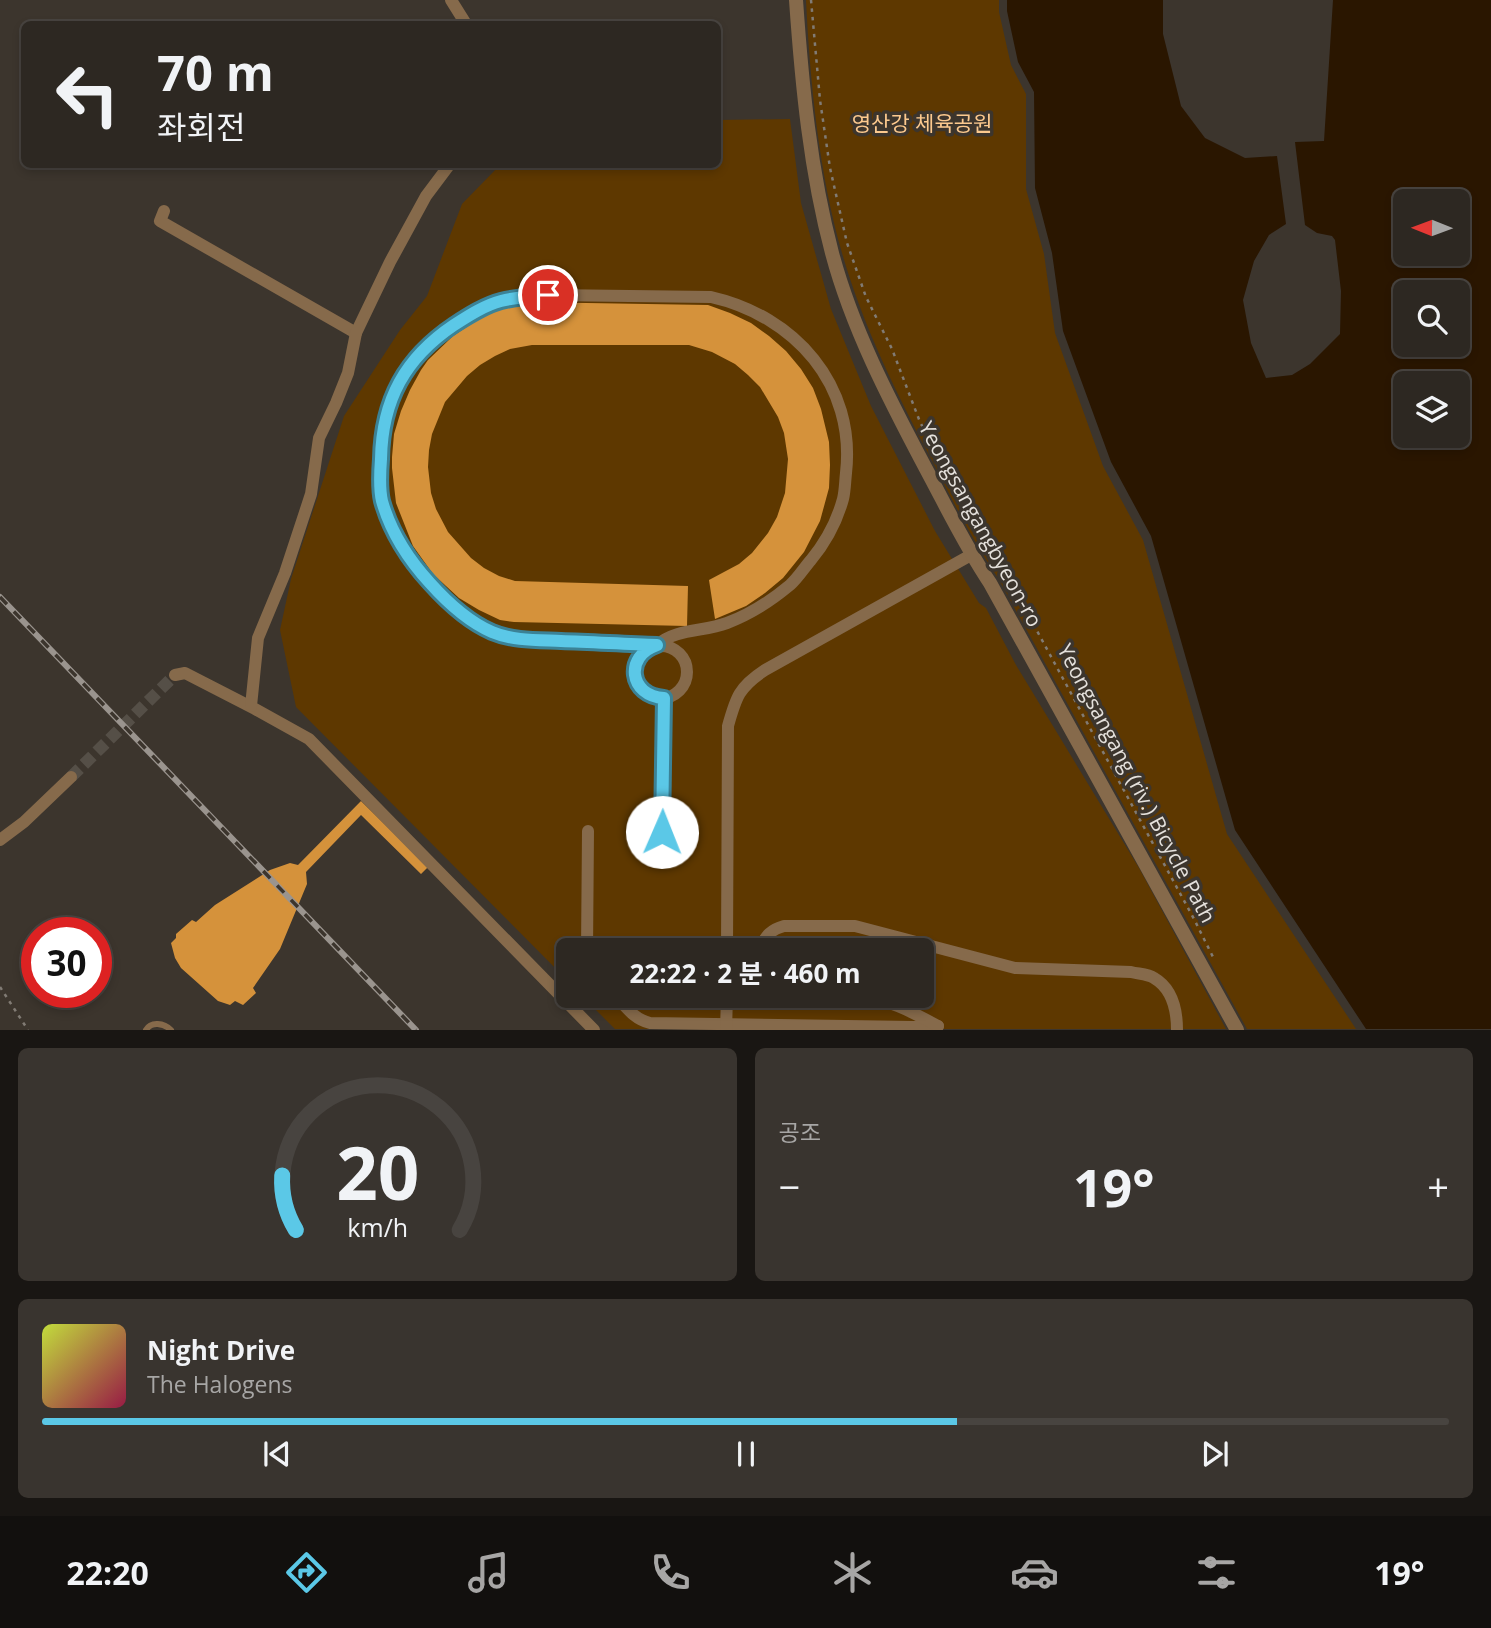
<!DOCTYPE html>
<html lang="ko">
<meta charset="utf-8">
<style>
:root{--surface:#2d2822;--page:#39342f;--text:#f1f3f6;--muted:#a7a6a5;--line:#484440;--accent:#5bc8e7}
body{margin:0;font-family:"Open Sans","Noto Sans KR",sans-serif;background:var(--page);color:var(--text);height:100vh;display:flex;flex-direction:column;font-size:26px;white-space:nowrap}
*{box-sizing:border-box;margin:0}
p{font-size:23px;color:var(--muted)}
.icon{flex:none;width:38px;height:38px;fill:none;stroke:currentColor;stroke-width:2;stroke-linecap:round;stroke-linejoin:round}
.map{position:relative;height:1030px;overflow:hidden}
.side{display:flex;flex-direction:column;gap:18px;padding:18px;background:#191613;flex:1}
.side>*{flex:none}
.top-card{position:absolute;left:21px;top:21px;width:700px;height:147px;border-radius:10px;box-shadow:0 4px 10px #0003,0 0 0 2px var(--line);background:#2d2822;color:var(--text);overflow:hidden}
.needle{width:46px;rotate:271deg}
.controls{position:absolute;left:1393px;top:189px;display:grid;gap:14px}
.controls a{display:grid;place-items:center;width:77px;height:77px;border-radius:10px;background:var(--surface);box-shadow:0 4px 10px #0003,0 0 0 2px var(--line);font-size:35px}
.speed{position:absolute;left:21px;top:917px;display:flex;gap:14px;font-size:35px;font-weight:700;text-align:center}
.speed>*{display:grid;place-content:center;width:91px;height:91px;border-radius:50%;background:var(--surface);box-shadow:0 4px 10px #0003,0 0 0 2px var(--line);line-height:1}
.speed .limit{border:10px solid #d22;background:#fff;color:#111}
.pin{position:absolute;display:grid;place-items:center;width:60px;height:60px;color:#fff;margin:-30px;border:4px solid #fff;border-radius:50%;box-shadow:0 2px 7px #0007}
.me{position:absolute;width:77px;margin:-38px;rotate:1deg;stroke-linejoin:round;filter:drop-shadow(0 0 5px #0008)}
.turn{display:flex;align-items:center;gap:24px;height:147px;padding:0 21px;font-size:32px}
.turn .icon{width:91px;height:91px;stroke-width:2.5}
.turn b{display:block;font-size:49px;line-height:60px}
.big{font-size:52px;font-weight:700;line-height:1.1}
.side .widget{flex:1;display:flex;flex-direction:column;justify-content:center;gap:10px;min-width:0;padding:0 24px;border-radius:10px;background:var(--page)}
.side .dial{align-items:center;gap:0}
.dial svg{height:182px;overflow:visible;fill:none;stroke:var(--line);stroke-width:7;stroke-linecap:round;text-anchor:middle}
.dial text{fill:var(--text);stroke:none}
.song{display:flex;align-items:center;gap:21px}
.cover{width:84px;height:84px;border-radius:10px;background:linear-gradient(135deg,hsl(70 70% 55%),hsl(340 70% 35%))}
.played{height:7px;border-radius:4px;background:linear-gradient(90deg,var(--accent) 65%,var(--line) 65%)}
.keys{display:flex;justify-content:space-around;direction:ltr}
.heat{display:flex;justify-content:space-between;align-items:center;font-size:38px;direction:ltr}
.side .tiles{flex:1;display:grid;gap:18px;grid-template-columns:1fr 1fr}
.widget:last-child{grid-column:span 2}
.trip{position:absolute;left:556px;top:938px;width:378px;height:70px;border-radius:10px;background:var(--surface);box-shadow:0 4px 10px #0003,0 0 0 2px var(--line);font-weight:700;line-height:70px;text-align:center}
.tab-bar{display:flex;height:112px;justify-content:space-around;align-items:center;background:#12100e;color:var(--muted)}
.tab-bar .icon{width:49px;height:49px}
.tab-bar .current{color:var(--accent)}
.tab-bar b{font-size:32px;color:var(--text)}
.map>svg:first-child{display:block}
.green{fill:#5e3800}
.water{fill:#2a1600;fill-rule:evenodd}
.building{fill:#d5923b}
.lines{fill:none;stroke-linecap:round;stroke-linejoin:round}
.minor-tunnel{stroke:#554f47;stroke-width:12;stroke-dasharray:12 6;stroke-linecap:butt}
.path{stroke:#817b74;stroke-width:2.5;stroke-dasharray:3.5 5;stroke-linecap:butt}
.service{stroke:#866a4b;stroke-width:6}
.minor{stroke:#866a4b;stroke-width:12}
.tertiary{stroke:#866a4b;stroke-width:14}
.rail-casing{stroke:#9a948e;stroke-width:6}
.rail{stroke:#3c352d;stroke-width:3.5;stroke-dasharray:10;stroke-linecap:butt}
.route-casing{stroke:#3b8296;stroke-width:18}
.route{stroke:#5bc8e7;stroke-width:12}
.labels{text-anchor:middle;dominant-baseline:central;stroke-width:7;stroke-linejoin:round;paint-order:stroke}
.park-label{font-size:21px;fill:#fcc98e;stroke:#3c352d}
.street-label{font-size:21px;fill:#e5e1dc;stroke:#3c352d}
</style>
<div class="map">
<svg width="1491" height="1030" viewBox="0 0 1491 1030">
<rect width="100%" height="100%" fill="#3c352d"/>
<!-- green -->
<g class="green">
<path d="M806 0H999V12L1011 65 1026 94V189L1044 254 1055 333 1103 466 1143 540 1227 834 1356 1029H1247L998 578C973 541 953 502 933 462 897 395 863 326 842 253 819 174 810 82 806 0Z"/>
<polygon points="790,119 801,203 831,309 871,406 935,531 979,603 986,608 1016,665 1139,868 1226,1029 615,1029 582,996 922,996 922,950 569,950 569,982 296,707 280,630 291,579 344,416 400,330 427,296 462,204 500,165 718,164 718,120"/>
</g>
<!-- water -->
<path class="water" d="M1007 0H1163V34L1181 106 1205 138 1245 158 1277 156 1286 224 1269 235 1254 261 1243 300 1251 343 1266 378 1292 375 1310 364 1340 334 1341 291 1335 240 1332 236 1317 233 1305 225 1295 142 1324 141 1333 0H1491V1029H1366L1235 830 1151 536 1111 462 1063 331 1052 253 1035 188 1034 92 1018 62 1007 11ZM1405 201H1458V254H1405ZM1405 292H1458V345H1405ZM1405 383H1458V436H1405Z"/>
<!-- building -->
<g class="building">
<polygon points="526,302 708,305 730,313 751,323 769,336 786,351 801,369 813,388 821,409 829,442 830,465 829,488 820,521 804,552 783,578 765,593 746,606 715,619 709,580 739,564 752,553 768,533 777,517 785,493 788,459 784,433 778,417 760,387 748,375 735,364 712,352 689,345 532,345 510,349 495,356 480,365 467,376 445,402 432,434 429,450 428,467 431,493 436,509 448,532 471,558 484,568 499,576 515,581 688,586 687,626 514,622 500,620 479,610 459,598 433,574 413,546 396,503 392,468 392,457 394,434 401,411 410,390 421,370 428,360 453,336 482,317 504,308"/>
<polygon points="361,801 428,867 421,874 361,815 306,872 307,884 280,949 253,988 256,993 243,1005 235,1001 230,1005 218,1001 181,968 175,958 171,943 176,938 176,934 192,920 196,922 215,905 270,870 290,863 298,865"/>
</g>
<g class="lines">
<!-- minor-tunnel -->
<polyline class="minor-tunnel" points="71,777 175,675"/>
<!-- path -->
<g class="path">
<polyline points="811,0 820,100 830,168 847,243 866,297 892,349 920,422 966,507 1006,574 1194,919 1214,959"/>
<polyline points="0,987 28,1030"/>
</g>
<!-- service -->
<path class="service" d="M146 1030C151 1021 164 1023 171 1030"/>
<!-- minor -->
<g class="minor">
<polyline points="451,0 466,24"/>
<polyline points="164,211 160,221 356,333"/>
<path d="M549 295 711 297C795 316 856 385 846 473 845 482 845 491 843 499 837 521 825 543 811 560 804 568 798 578 790 585 772 600 749 615 727 623 703 632 677 628 657 645 625 644 593 642 561 641 539 640 513 641 492 632 469 622 447 602 430 583 408 559 391 533 382 501 379 488 380 472 381 459 382 400 405 357 454 325 468 316 485 305 501 301 517 297 532 295 549 295Z"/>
<circle cx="661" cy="672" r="26"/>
<polyline points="175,675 185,673 255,709 309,739 594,1030"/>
<polyline points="251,706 258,638 285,573 311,494 319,438 336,403 348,373 356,333 390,262 426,196 450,164"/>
<polyline points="662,832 664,698"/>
<polyline points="0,840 24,822 71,777"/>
<polyline points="587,950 588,831"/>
<path d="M727 950 728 726C736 697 739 687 765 670L971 555"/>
<path d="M758 950C766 937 769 930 784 926H855L1015 968 1131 972C1139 974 1148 974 1154 978 1173 989 1177 1010 1177 1030"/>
<path d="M616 996C627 1008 634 1019 650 1023L914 1027 938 1026"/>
<path d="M773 996C805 1012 853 996 888 1003 905 1007 922 1018 938 1026"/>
<polyline points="726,1030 727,996"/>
</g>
<!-- tertiary -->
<path class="tertiary" d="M796 0C802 85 810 170 832 253 852 328 889 399 925 467 946 506 965 546 990 583L1237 1030"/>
<!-- rail casing -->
<g class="rail-casing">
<polyline id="rail" points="0,597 416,1030"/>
</g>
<!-- rail -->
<use href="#rail" class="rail"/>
</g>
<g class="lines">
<!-- route casing -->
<g class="route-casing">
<path id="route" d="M548 295C532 296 517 297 501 301 485 305 468 316 454 325 405 358 382 400 381 459 380 472 379 488 382 501 391 533 408 559 430 583 447 602 469 622 492 632 513 641 539 640 561 641 593 642 625 644 657 645 624 656 629 696 664 698L662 832"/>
</g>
<!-- route -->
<use href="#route" class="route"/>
</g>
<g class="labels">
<!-- park labels -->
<g class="park-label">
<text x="922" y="123">영산강 체육공원</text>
</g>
<!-- street labels -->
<g class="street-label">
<text transform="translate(981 524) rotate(61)">Yeongsangangbyeon-ro</text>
<text transform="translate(1137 783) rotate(62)">Yeongsangang (riv.) Bicycle Path</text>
</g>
</g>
</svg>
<div class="controls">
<a><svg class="needle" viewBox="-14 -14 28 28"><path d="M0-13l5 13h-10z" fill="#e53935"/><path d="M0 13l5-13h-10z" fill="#a7a6a5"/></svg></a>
<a><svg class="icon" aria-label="search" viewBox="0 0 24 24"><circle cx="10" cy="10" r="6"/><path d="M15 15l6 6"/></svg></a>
<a><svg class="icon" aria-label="layers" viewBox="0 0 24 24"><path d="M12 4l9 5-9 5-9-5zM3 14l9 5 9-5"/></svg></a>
</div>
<div class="speed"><div class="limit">30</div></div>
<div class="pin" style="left:548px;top:295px;background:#d93025"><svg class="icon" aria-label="arrive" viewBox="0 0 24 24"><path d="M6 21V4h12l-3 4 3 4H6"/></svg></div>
<svg class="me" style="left:662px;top:832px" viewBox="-20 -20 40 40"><circle r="19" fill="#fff"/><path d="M0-13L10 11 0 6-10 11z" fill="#5bc8e7"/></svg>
<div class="trip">22:22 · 2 분 · 460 m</div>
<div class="top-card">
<div class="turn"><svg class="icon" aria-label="left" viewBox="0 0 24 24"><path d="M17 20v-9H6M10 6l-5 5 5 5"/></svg><div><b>70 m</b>좌회전</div></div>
</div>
</div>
<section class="side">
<div class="tiles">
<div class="widget dial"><svg viewBox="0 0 100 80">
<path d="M14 69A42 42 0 1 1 86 69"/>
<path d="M14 69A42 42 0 0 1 8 45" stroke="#5bc8e7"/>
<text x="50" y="56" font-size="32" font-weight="700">20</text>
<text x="50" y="72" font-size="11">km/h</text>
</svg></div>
<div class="widget"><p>공조</p>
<div class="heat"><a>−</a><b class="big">19°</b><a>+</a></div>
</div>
<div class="widget">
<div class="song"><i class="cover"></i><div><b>Night Drive</b><p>The Halogens</p></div></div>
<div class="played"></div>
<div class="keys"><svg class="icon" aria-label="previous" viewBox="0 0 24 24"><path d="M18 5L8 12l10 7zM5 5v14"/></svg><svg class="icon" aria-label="pause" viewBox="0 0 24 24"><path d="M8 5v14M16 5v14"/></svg><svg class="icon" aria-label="next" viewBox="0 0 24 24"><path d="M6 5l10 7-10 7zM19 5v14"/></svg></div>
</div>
</div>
</section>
<nav class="tab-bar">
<b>22:20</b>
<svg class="icon current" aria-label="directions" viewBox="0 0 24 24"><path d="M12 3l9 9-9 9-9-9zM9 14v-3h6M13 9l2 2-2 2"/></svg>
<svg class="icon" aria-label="music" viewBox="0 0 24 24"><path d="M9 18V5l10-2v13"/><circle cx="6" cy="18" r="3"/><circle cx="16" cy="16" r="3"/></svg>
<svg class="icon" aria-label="phone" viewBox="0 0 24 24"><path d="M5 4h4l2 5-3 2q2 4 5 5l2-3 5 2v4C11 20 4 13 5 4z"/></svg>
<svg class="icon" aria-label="climate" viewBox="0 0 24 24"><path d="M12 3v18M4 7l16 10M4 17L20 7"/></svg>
<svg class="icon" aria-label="car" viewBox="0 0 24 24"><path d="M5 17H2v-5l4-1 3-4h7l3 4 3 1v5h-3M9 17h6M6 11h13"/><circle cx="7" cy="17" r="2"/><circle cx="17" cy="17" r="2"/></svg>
<svg class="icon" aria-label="filters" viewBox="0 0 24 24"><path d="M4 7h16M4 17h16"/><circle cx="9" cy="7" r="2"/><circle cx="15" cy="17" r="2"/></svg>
<b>19°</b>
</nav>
